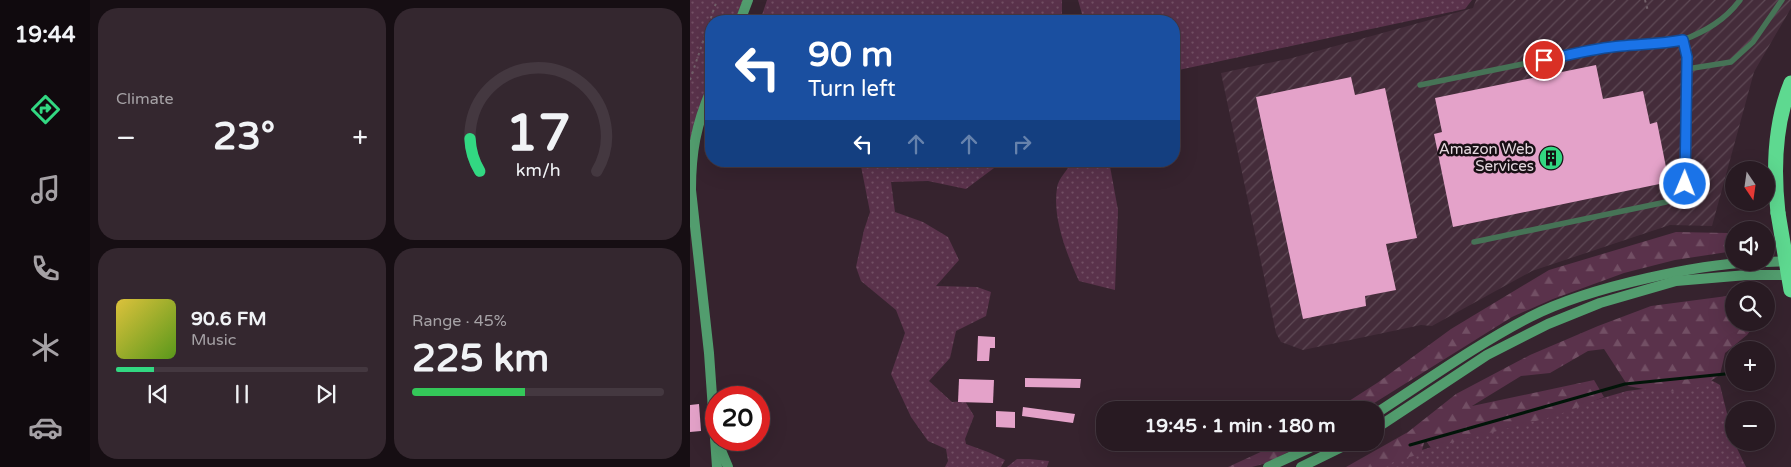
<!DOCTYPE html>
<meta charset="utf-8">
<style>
:root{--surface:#281a22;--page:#34272f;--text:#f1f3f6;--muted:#a5a1a5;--line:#443840;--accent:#32d882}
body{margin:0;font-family:"Varela Round",sans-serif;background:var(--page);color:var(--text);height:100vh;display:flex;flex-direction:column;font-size:19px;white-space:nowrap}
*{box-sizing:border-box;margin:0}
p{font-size:16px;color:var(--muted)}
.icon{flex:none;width:28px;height:28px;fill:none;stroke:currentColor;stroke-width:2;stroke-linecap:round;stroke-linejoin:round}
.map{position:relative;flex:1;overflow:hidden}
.drawer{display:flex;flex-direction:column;gap:8px;padding:8px;background:#160e13;width:600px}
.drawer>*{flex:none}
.top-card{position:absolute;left:15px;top:15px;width:475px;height:152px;border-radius:20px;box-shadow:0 5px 20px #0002,0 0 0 1px var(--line);background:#1a4fa0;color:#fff;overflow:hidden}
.needle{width:32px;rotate:167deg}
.tools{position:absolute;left:1035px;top:161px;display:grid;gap:10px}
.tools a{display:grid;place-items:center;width:50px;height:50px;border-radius:50%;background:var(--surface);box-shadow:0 5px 20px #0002,0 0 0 1px var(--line);font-size:25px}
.speed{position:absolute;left:15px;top:386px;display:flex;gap:10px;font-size:25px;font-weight:700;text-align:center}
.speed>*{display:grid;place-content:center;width:65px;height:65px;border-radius:50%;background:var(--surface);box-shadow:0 5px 20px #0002,0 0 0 1px var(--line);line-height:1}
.speed .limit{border:8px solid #d22;background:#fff;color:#111}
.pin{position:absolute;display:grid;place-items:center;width:42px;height:42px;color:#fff;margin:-21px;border:2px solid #fff;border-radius:50%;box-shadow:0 1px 5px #0007}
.me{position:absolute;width:55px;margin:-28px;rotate:1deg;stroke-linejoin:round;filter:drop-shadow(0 0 4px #0008)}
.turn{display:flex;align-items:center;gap:18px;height:105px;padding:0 20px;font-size:22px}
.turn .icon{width:65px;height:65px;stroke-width:2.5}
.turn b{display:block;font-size:35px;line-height:42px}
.lanes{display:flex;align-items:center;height:48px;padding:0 20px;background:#0003;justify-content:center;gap:25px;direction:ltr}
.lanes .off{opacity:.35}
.big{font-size:38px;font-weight:700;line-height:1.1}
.drawer .card{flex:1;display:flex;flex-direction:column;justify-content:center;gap:8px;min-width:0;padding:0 18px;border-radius:20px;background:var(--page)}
.drawer .dial{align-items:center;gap:0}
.dial svg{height:130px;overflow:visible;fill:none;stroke:var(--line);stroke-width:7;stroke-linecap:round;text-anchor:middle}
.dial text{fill:var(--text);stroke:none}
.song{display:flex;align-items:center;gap:15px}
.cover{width:60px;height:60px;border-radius:8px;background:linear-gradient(135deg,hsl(50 70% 55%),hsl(90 70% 35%))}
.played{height:5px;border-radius:2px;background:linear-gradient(90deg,var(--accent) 15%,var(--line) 15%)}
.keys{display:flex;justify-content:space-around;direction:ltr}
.heat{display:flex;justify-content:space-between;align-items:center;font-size:28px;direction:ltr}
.charge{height:8px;border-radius:4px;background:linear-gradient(90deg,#34c759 45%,var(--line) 0)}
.drawer .tiles{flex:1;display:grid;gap:8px;grid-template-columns:repeat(2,1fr)}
.trip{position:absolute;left:406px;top:401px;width:288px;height:50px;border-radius:20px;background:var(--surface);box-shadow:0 5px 20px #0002,0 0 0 1px var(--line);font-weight:700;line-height:50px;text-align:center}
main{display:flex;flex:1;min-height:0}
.tabs{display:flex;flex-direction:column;width:90px;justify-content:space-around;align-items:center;background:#100a0e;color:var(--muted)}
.tabs .icon{width:35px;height:35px}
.tabs .selected{color:var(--accent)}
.tabs b{font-size:22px;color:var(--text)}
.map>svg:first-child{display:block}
.industrial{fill:url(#industrial-furrows)}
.grass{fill:url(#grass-dots)}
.forest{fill:url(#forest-firs)}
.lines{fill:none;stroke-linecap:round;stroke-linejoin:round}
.stream{stroke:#021509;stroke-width:3}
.building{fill:#e4a2c9}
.path{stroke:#72616a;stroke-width:2;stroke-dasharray:2.5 4;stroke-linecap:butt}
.lane{stroke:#467356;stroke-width:5.5}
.secondary{stroke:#529d6e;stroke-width:10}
.highway{stroke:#5ed990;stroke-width:15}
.highway-bridge{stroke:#5ed990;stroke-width:15}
.route-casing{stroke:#114b97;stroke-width:12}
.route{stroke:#1a73e8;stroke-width:9}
.labels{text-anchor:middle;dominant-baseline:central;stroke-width:5;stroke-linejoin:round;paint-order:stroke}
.poi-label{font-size:15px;fill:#e4d7de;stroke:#180f14;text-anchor:end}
</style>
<main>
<nav class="tabs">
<b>19:44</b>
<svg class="icon selected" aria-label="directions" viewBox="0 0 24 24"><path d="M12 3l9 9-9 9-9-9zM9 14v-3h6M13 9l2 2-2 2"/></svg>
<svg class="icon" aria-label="music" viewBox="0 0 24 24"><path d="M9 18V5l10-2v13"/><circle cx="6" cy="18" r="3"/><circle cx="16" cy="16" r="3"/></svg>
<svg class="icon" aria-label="phone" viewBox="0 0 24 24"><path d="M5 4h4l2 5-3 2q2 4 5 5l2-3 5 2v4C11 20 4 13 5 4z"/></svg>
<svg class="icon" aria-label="climate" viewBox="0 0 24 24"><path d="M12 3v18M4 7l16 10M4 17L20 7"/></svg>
<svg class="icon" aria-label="car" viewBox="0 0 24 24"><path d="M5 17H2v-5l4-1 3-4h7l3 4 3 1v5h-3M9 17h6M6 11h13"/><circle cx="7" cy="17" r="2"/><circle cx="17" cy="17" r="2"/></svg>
</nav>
<section class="drawer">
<div class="tiles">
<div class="card"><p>Climate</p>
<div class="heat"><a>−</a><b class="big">23°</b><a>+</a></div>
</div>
<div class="card dial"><svg viewBox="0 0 100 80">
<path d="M14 69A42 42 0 1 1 86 69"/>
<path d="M14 69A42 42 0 0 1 8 49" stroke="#32d882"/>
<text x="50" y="56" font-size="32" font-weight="700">17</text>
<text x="50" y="72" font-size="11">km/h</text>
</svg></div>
<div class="card">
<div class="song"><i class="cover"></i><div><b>90.6 FM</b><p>Music</p></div></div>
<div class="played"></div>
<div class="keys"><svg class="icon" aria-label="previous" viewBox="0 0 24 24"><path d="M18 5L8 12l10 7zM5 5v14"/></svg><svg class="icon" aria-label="pause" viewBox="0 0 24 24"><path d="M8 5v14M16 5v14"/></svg><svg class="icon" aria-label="next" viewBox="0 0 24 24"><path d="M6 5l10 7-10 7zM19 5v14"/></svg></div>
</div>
<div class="card"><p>Range · 45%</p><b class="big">225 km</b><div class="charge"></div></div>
</div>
</section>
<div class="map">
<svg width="1101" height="467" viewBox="0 0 1101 467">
<defs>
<pattern id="industrial-furrows" width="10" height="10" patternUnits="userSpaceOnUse" patternTransform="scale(1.25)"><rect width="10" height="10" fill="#442c3a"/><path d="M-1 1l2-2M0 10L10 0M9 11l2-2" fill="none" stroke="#5f4a56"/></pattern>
<pattern id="grass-dots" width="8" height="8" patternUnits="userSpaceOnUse" patternTransform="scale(1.25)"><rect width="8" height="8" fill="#5a324b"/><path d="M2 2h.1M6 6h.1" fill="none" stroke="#724f64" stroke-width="1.8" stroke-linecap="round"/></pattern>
<pattern id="forest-firs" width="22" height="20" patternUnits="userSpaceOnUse" patternTransform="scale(1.25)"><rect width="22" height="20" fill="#5a324b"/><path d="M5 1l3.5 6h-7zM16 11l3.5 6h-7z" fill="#724f64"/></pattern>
</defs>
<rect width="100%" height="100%" fill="#36232e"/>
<!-- industrial -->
<polygon class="industrial" points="786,0 1101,0 1101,8 1064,72 1022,226 980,225 842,271 742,326 731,325 613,350 591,342 586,333 531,73 602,58 783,8"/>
<!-- grass -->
<g class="grass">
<polygon points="0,0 53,0 45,21 21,21 21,84 0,140"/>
<polygon points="77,0 372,0 372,21 70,21"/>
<polygon points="388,0 782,0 775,9 484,71 484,21 394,21"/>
<polygon points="170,161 317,161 308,165 276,189 238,181 201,182 205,212 233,222 258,237 269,260 246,286 287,287 301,292 296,316 266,331 260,358 239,381 262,402 275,401 284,416 275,439 276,444 298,452 315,460 311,467 255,467 258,461 256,449 238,441 221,417 201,374 215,333 206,310 171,281 166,267 174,230 180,212"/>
<path d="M383 161H419L428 210 425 290 389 281C377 255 362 217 367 188 368 179 378 169 383 161Z"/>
<polygon points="1021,380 1030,385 1044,442 1056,467 687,467 709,457 745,446 937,391"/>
<polygon points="327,459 339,459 359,461 357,467 317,467"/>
</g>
<!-- forest -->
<g class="forest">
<polygon points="986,232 1038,233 1044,238 1044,251 985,260 934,273 863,299 822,317 673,410 645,410 687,383 761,329 859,270"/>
<path d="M1037 296 1044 297V322L1066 323 1057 335 1035 353 1030 375C1023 379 1016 384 1009 387 986 395 961 391 938 386L914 349 898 351 860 373 831 376 782 406 904 380 914 397 865 416 741 448 735 439 731 454 708 460 693 467H656L718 432 766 394 840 355 908 326 961 306Z"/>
<polygon points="590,443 615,443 577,463 562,467 538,467"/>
</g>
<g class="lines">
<!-- stream -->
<polyline class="stream" points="720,445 935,384 1035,374"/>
</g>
<!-- building -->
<g class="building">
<polygon points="906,65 913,99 953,91 960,124 967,122 979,182 763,227 744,134 752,132 745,98"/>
<polygon points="661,77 665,95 695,88 727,238 696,244 706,290 675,296 676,306 613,319 566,97"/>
<polygon points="288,336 305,337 305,348 300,348 299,361 287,361"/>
<polygon points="335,378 391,379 390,388 335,387"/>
<polygon points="269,379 304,380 303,403 268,402"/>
<polygon points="9,404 11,431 0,432 0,405"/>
<polygon points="333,407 385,414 383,423 332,416"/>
<polygon points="306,411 325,412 325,428 306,427"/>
</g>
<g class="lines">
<!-- path -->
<g class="path">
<polyline points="955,0 958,11"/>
<polyline points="0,80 27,0"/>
</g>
<!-- lane -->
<g class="lane">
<path d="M993 40C1016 31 1035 20 1050 0"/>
<polyline points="997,69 1041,62 1063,42 1092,0"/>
<path d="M730 85 902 50C932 46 963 46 993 40L997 57 995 184 987 197 976 202 784 242"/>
</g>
<!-- secondary -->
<g class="secondary">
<polyline points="50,21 58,0"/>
<path d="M21 90C6 125 1 152 1 190L19 353 27 467"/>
<polyline points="1076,262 1100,261"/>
<path d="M685 414C736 381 786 345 840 317 877 298 918 287 958 278 993 270 1027 264 1063 262"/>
<polyline points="685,429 797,355 858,324 910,303 986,281 1057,275 1101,275"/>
<polyline points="30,448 38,467"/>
<polyline points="578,467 633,442"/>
<polyline points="611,467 662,442"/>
</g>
<!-- highway -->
<path class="highway" d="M1088 213C1083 169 1084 125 1101 83"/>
<!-- highway-bridge -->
<polyline class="highway-bridge" points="1088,213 1101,290"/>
</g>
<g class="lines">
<!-- route casing -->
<g class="route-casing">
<path id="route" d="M854 60C879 55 905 48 931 46 952 44 972 44 993 40L997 57 995 184"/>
</g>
<!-- route -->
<use href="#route" class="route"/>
</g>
<!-- icons -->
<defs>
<g id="building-disc" transform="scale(1.25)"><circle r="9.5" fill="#32d882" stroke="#180f14"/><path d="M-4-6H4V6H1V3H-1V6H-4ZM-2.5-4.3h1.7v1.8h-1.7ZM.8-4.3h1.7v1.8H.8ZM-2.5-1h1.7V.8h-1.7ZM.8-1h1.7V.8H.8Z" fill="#111"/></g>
</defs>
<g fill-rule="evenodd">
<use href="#building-disc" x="861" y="158"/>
</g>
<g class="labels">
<!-- poi labels -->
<g class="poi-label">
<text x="844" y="149">Amazon Web<tspan x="844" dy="17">Services</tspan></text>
</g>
</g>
</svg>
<div class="tools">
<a><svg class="needle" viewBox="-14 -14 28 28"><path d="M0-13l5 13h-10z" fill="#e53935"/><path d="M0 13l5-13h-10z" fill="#a5a1a5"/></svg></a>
<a><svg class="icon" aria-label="sound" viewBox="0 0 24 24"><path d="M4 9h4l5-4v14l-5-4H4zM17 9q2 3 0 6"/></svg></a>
<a><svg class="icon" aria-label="search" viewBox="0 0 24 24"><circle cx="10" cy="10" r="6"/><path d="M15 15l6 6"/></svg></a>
<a>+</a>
<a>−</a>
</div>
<div class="speed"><div class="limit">20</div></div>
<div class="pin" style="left:854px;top:60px;background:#d93025"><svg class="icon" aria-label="arrive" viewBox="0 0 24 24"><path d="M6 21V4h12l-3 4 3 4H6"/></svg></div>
<svg class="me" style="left:995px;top:184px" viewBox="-20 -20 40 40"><circle r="17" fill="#1a73e8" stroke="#fff" stroke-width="3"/><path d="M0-11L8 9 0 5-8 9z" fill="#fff"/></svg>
<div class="trip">19:45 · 1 min · 180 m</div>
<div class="top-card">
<div class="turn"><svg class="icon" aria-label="left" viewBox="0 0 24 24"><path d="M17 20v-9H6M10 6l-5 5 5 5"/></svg><div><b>90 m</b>Turn left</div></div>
<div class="lanes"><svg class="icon" aria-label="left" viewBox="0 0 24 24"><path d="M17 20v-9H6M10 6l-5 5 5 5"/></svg><svg class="icon off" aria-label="ahead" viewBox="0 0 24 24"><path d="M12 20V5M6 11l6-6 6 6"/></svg><svg class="icon off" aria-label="ahead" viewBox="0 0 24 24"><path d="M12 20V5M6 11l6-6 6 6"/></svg><svg class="icon off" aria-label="right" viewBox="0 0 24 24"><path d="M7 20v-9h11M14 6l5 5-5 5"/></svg></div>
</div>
</div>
</main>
